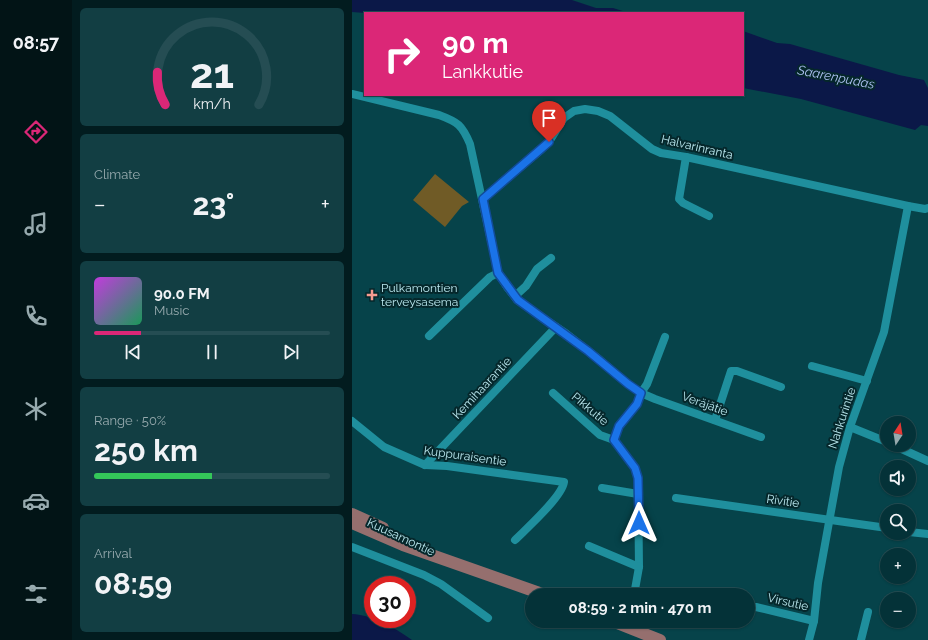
<!DOCTYPE html>
<meta charset="utf-8">
<style>
:root{--surface:#043238;--page:#123e43;--text:#f1f3f6;--muted:#97aaae;--line:#254d53;--accent:#db2777}
body{margin:0;font-family:Raleway,sans-serif;background:var(--page);color:var(--text);height:100vh;display:flex;flex-direction:column;font-size:15px;white-space:nowrap}
*{box-sizing:border-box;margin:0}
p{font-size:13px;color:var(--muted)}
.icon{flex:none;width:22px;height:22px;fill:none;stroke:currentColor;stroke-width:2;stroke-linecap:round;stroke-linejoin:round}
.map{position:relative;flex:1;overflow:hidden}
.panel{display:flex;flex-direction:column;gap:8px;padding:8px;background:#021c1f;width:280px}
.panel>*{flex:none}
.banner{position:absolute;left:12px;top:12px;width:380px;height:84px;border-radius:0px;box-shadow:0 1px 3px #0004,0 0 0 1px var(--line);background:#db2777;color:#fff;overflow:hidden}
.needle{width:26px;rotate:12deg}
.buttons{position:absolute;left:528px;top:416px;display:grid;gap:8px}
.buttons a{display:grid;place-items:center;width:36px;height:36px;border-radius:50%;background:var(--surface);box-shadow:0 1px 3px #0004,0 0 0 1px var(--line);font-size:20px}
.speed{position:absolute;left:12px;top:576px;display:flex;gap:8px;font-size:20px;font-weight:700;text-align:center}
.speed>*{display:grid;place-content:center;width:52px;height:52px;border-radius:50%;background:var(--surface);box-shadow:0 1px 3px #0004,0 0 0 1px var(--line);line-height:1}
.speed .limit{border:6px solid #d22;background:#fff;color:#111}
.pin{position:absolute;display:grid;place-items:center;width:34px;height:34px;color:#fff;margin:-41px -17px;border-radius:50% 50% 50% 0;rotate:-45deg;box-shadow:0 0 4px #0007}
.pin .icon{rotate:45deg}
.me{position:absolute;width:44px;margin:-22px;rotate:0deg;stroke-linejoin:round;filter:drop-shadow(0 0 3px #0008)}
.turn{display:flex;align-items:center;gap:14px;height:84px;padding:0 12px;font-size:18px}
.turn .icon{width:52px;height:52px;stroke-width:2.5}
.turn b{display:block;font-size:28px;line-height:34px}
.big{font-size:30px;font-weight:700;line-height:1.1}
.panel .tile{flex:1;display:flex;flex-direction:column;justify-content:center;gap:6px;min-width:0;padding:0 14px;border-radius:6px;background:var(--page)}
.panel .dial{align-items:center;gap:0}
.dial svg{height:104px;overflow:visible;fill:none;stroke:var(--line);stroke-width:7;stroke-linecap:round;text-anchor:middle}
.dial text{fill:var(--text);stroke:none}
.song{display:flex;align-items:center;gap:12px}
.cover{width:48px;height:48px;border-radius:6px;background:linear-gradient(135deg,hsl(290 70% 55%),hsl(150 70% 35%))}
.played{height:4px;border-radius:2px;background:linear-gradient(90deg,var(--accent) 20%,var(--line) 20%)}
.keys{display:flex;justify-content:space-around;direction:ltr}
.heat{display:flex;justify-content:space-between;align-items:center;font-size:22px;direction:ltr}
.charge{height:6px;border-radius:3px;background:linear-gradient(90deg,#34c759 50%,var(--line) 0)}
.trip{position:absolute;left:173px;top:588px;width:230px;height:40px;border-radius:20px;background:var(--surface);box-shadow:0 1px 3px #0004,0 0 0 1px var(--line);font-weight:700;line-height:40px;text-align:center}
main{display:flex;flex:1;min-height:0}
.tabs{display:flex;flex-direction:column;width:72px;justify-content:space-around;align-items:center;background:#021416;color:var(--muted)}
.tabs .icon{width:28px;height:28px}
.tabs .on{color:var(--accent)}
.tabs b{font-size:18px;color:var(--text)}
.map>svg:first-child{display:block}
.green{fill:#705b26}
.water{fill:#0b1848}
.lines{fill:none;stroke-linecap:round;stroke-linejoin:round}
.street{stroke:#1f8f9d;stroke-width:8}
.primary{stroke:#956f6e;stroke-width:12}
.route-casing{stroke:#114b97;stroke-width:10}
.route{stroke:#1a73e8;stroke-width:7}
.poi-dot{fill:#f59c91;stroke:#05272b;stroke-width:1.5}
.labels{text-anchor:middle;dominant-baseline:central;stroke-width:4;stroke-linejoin:round;paint-order:stroke}
.street-label{font-size:12px;fill:#bae7ee;stroke:#05272b}
.poi-label{font-size:12px;fill:#bae7ee;stroke:#05272b;text-anchor:start}
.water-label{font-size:13px;font-style:italic;fill:#aec2f3;stroke:#05272b}
</style>
<main>
<nav class="tabs">
<b>08:57</b>
<svg class="icon on" aria-label="directions" viewBox="0 0 24 24"><path d="M12 3l9 9-9 9-9-9zM9 14v-3h6M13 9l2 2-2 2"/></svg>
<svg class="icon" aria-label="music" viewBox="0 0 24 24"><path d="M9 18V5l10-2v13"/><circle cx="6" cy="18" r="3"/><circle cx="16" cy="16" r="3"/></svg>
<svg class="icon" aria-label="phone" viewBox="0 0 24 24"><path d="M5 4h4l2 5-3 2q2 4 5 5l2-3 5 2v4C11 20 4 13 5 4z"/></svg>
<svg class="icon" aria-label="climate" viewBox="0 0 24 24"><path d="M12 3v18M4 7l16 10M4 17L20 7"/></svg>
<svg class="icon" aria-label="car" viewBox="0 0 24 24"><path d="M5 17H2v-5l4-1 3-4h7l3 4 3 1v5h-3M9 17h6M6 11h13"/><circle cx="7" cy="17" r="2"/><circle cx="17" cy="17" r="2"/></svg>
<svg class="icon" aria-label="filters" viewBox="0 0 24 24"><path d="M4 7h16M4 17h16"/><circle cx="9" cy="7" r="2"/><circle cx="15" cy="17" r="2"/></svg>
</nav>
<section class="panel">
<div class="tile dial"><svg viewBox="0 0 100 80">
<path d="M14 69A42 42 0 1 1 86 69"/>
<path d="M14 69A42 42 0 0 1 8 44" stroke="#db2777"/>
<text x="50" y="56" font-size="32" font-weight="700">21</text>
<text x="50" y="72" font-size="11">km/h</text>
</svg></div>
<div class="tile"><p>Climate</p>
<div class="heat"><a>−</a><b class="big">23°</b><a>+</a></div>
</div>
<div class="tile">
<div class="song"><i class="cover"></i><div><b>90.0 FM</b><p>Music</p></div></div>
<div class="played"></div>
<div class="keys"><svg class="icon" aria-label="previous" viewBox="0 0 24 24"><path d="M18 5L8 12l10 7zM5 5v14"/></svg><svg class="icon" aria-label="pause" viewBox="0 0 24 24"><path d="M8 5v14M16 5v14"/></svg><svg class="icon" aria-label="next" viewBox="0 0 24 24"><path d="M6 5l10 7-10 7zM19 5v14"/></svg></div>
</div>
<div class="tile"><p>Range · 50%</p><b class="big">250 km</b><div class="charge"></div></div>
<div class="tile"><p>Arrival</p><b class="big">08:59</b></div>
</section>
<div class="map">
<svg width="576" height="640" viewBox="0 0 576 640">
<rect width="100%" height="100%" fill="#06434a"/>
<!-- green -->
<polygon class="green" points="83,174 117,202 110,206 93,227 61,200"/>
<!-- water -->
<g class="water">
<polygon points="0,0 220,0 244,8 261,8 277,13 13,13 0,12"/>
<polygon points="391,31 425,43 438,44 547,75 572,80 576,88 576,126 569,125 563,130 449,99 391,88"/>
<path d="M0 614C21 615 43 628 60 640H0Z"/>
</g>
<g class="lines">
<!-- street -->
<g class="street">
<path d="M0 94 87 115C106 122 110 125 118 144L146 273 155 287 165 300 212 332 248 360 276 384 289 393 303 399 409 437"/>
<polyline points="334,157 327,199 331,203 357,216"/>
<polyline points="131,199 189,150 197,142 212,118 222,111 233,109 246,111 258,116 300,149 309,153 334,157 556,206 573,209 576,208"/>
<polyline points="163,296 174,286 185,269 199,258"/>
<polyline points="77,336 138,277 146,273"/>
<polyline points="460,366 515,381"/>
<polyline points="201,393 248,435 262,440 283,468 286,478 287,567 282,595"/>
<polyline points="363,420 379,371 385,371 429,387"/>
<path d="M0 421 32 447 73 465 95 466 212 482C210 497 175 528 163 540"/>
<polyline points="498,427 535,442"/>
<polyline points="262,440 267,426 285,404 289,393 295,384 313,337"/>
<polyline points="541,445 576,461"/>
<polyline points="73,465 204,327"/>
<polyline points="250,488 286,494"/>
<polyline points="324,498 535,528"/>
<polyline points="557,532 576,534"/>
<polyline points="237,546 287,567"/>
<polyline points="0,547 72,575 89,584 136,618"/>
<polyline points="404,607 462,621"/>
<polyline points="457,640 462,621 466,583 487,467 498,427 532,332 556,206"/>
<polyline points="509,640 516,612"/>
</g>
<!-- primary -->
<g class="primary">
<polyline points="0,514 31,528"/>
<polyline points="0,523 51,545 193,595"/>
<polyline points="260,621 308,640"/>
</g>
</g>
<g class="lines">
<!-- route casing -->
<g class="route-casing">
<polyline id="route" points="197,142 131,199 146,273 163,296 166,300 236,351 276,384 289,393 285,404 267,426 262,440 283,468 286,478 287,523"/>
</g>
<!-- route -->
<use href="#route" class="route"/>
</g>
<!-- markers -->
<path class="poi-dot" d="M18 289h4v4h4v4h-4v4h-4v-4h-4v-4h4z"/>
<g class="labels">
<!-- street labels -->
<g class="street-label">
<text transform="translate(345 147) rotate(13)">Halvarinranta</text>
<text transform="translate(130 388) rotate(-47)">Kemihaarantie</text>
<text transform="translate(353 404) rotate(20)">Veräjätie</text>
<text transform="translate(238 409) rotate(40)">Pikkutie</text>
<text transform="translate(490 418) rotate(-72)">Nahkurintie</text>
<text transform="translate(113 456) rotate(8)">Kuppuraisentie</text>
<text transform="translate(431 501) rotate(8)">Rivitie</text>
<text transform="translate(49 537) rotate(25)">Kuusamontie</text>
<text transform="translate(436 602) rotate(13)">Virsutie</text>
</g>
<!-- poi labels -->
<g class="poi-label">
<text x="29" y="288">Pulkamontien<tspan x="29" dy="14">terveysasema</tspan></text>
</g>
<!-- water labels -->
<g class="water-label">
<text transform="translate(484 77) rotate(11)">Saarenpudas</text>
</g>
</g>
</svg>
<div class="buttons">
<a><svg class="needle" viewBox="-14 -14 28 28"><path d="M0-13l5 13h-10z" fill="#e53935"/><path d="M0 13l5-13h-10z" fill="#97aaae"/></svg></a>
<a><svg class="icon" aria-label="sound" viewBox="0 0 24 24"><path d="M4 9h4l5-4v14l-5-4H4zM17 9q2 3 0 6"/></svg></a>
<a><svg class="icon" aria-label="search" viewBox="0 0 24 24"><circle cx="10" cy="10" r="6"/><path d="M15 15l6 6"/></svg></a>
<a>+</a>
<a>−</a>
</div>
<div class="speed"><div class="limit">30</div></div>
<div class="pin" style="left:197px;top:142px;background:#d93025"><svg class="icon" aria-label="arrive" viewBox="0 0 24 24"><path d="M6 21V4h12l-3 4 3 4H6"/></svg></div>
<svg class="me" style="left:287px;top:523px" viewBox="-20 -20 40 40"><path d="M0-17L14 15 0 8-14 15z" fill="#1a73e8" stroke="#fff" stroke-width="4"/></svg>
<div class="trip">08:59 · 2 min · 470 m</div>
<div class="banner">
<div class="turn"><svg class="icon" aria-label="right" viewBox="0 0 24 24"><path d="M7 20v-9h11M14 6l5 5-5 5"/></svg><div><b>90 m</b>Lankkutie</div></div>
</div>
</div>
</main>
